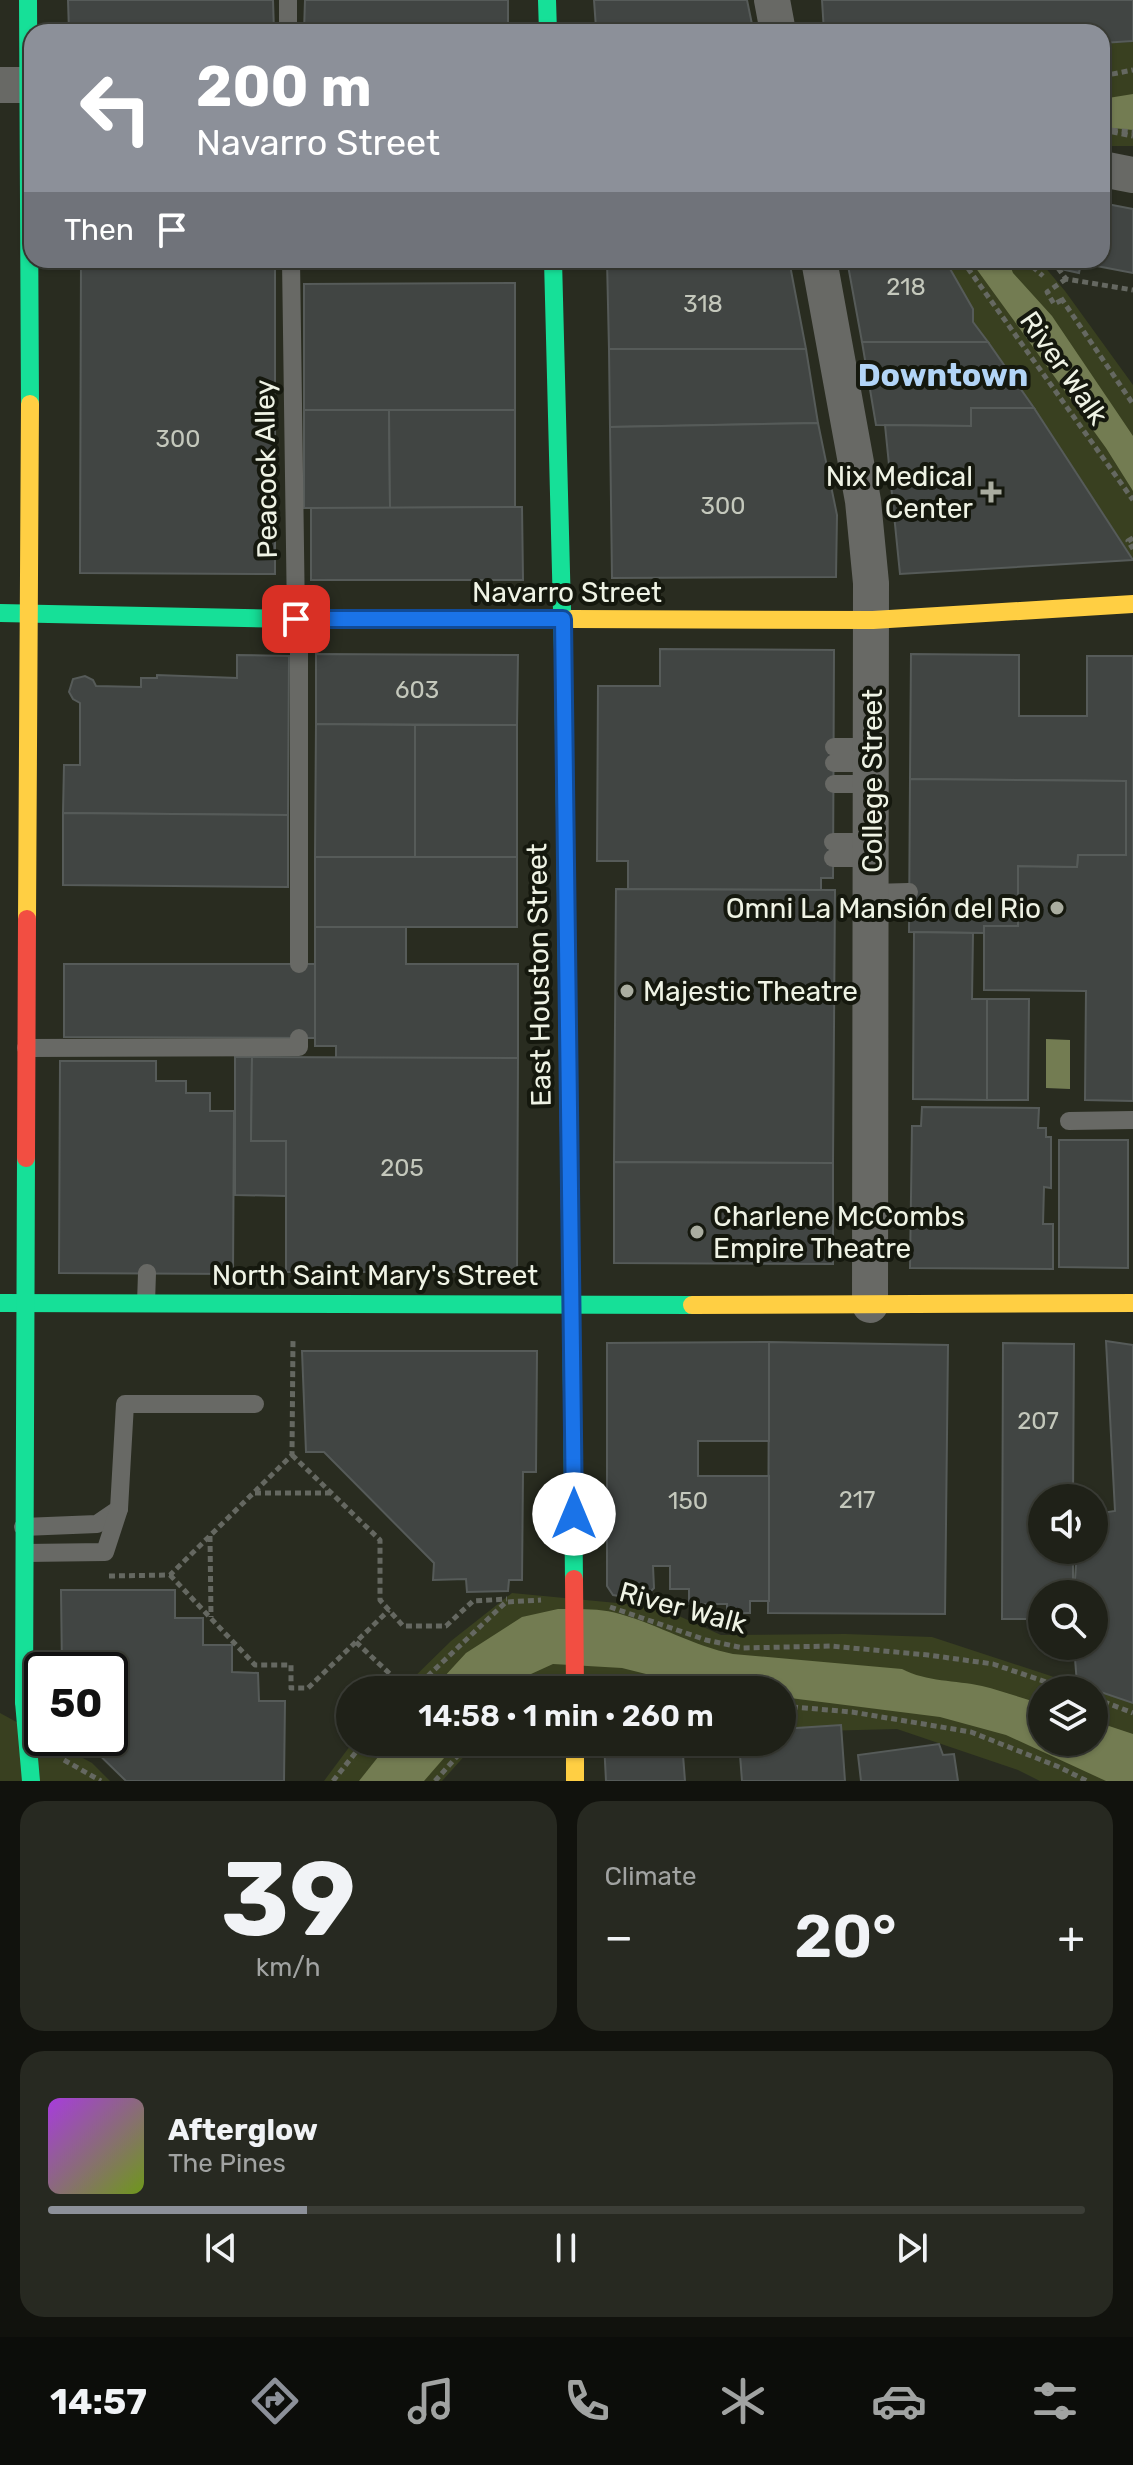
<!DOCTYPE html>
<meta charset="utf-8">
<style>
:root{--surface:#1f2118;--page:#272921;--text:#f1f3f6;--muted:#a1a3a2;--line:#3c3e37;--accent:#8c9099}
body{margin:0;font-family:Rubik,sans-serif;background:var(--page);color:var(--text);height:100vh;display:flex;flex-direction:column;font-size:30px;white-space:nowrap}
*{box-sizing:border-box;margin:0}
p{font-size:26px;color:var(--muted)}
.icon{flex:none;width:44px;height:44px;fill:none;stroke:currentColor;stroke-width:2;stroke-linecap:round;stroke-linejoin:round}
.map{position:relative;height:1781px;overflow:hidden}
.panel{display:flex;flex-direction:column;gap:20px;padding:20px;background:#11120d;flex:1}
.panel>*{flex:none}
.hud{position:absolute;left:24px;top:24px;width:1086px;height:244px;border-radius:24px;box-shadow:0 2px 6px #0004,0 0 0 2px var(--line);background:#8c9099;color:#fff;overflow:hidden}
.buttons{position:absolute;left:1028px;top:1484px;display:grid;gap:16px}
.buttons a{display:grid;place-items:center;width:80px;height:80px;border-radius:50%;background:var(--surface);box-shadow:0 2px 6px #0004,0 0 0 2px var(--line);font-size:40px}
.speed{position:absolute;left:24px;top:1652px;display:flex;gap:16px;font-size:40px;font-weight:700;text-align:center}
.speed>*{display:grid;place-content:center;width:104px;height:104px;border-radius:50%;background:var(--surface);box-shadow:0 2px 6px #0004,0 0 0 2px var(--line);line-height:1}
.speed .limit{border:4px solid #111;border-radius:12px;background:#fff;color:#111}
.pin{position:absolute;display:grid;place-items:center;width:68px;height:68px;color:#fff;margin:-34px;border-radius:16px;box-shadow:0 4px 12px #0006}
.me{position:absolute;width:88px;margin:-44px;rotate:0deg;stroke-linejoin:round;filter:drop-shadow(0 0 6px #0008)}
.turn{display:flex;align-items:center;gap:28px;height:168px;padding:0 40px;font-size:36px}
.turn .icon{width:104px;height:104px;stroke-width:2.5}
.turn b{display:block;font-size:56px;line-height:68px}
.then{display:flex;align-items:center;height:76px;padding:0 40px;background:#0003;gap:16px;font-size:30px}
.big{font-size:60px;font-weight:600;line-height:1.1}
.panel .tile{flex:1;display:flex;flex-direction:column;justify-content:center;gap:12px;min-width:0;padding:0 28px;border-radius:24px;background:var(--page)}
.panel .dial{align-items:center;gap:0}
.dial b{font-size:104px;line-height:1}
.song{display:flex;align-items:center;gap:24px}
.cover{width:96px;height:96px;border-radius:12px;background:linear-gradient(135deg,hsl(280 70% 55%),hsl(80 70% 35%))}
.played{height:8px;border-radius:4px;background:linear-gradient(90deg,var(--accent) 25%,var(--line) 25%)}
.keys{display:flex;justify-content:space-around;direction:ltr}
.heat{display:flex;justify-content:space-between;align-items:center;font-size:44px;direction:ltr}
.panel .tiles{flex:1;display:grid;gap:20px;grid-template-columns:1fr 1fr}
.tile:last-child{grid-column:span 2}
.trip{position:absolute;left:336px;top:1676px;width:460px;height:80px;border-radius:40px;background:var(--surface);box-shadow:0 2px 6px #0004,0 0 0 2px var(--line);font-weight:600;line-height:80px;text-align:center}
.tabs{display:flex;height:128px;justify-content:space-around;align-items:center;background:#0c0d0a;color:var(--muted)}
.tabs .icon{width:56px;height:56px}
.tabs .active{color:var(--accent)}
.tabs b{font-size:36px;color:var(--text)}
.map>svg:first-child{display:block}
.green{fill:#394020;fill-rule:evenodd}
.water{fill:#737c52}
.building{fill:#414543;stroke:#565b59;stroke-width:2}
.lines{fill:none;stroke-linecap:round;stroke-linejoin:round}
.path{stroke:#656861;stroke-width:5;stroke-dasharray:6 4;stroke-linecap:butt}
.lane{stroke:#686965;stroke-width:18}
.street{stroke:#686965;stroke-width:36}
.fast{stroke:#16e098;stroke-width:18}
.slow{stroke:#ffcf43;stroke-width:18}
.jam{stroke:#f24e42;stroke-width:18}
.path-bridge{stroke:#656861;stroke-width:5;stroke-dasharray:6 4;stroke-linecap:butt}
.fast-bridge{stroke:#16e098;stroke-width:18}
.jam-bridge{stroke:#f24e42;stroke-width:18}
.route-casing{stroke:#114b97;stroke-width:20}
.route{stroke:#1a73e8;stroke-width:14}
.poi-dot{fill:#aaada0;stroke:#15180e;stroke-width:3}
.labels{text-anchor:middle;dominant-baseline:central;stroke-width:8;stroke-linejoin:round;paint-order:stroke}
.number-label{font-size:24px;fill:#c4c8bc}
.street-label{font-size:28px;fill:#eff3e5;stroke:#15180e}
.poi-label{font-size:28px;fill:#eff3e5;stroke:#15180e;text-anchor:end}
.quarter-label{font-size:32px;font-weight:bold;fill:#b2d4f6;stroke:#15180e}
</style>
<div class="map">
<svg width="1133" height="1781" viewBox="0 0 1133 1781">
<rect width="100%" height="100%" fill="#292c20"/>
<!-- green -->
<g class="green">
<polygon points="1133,42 1133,146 1102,146 1102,43"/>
<polygon points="945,260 1039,260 1065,291 1133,385 1133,559 1034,408 973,322"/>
<path d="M512 1593 659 1607 721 1635 845 1634 932 1637 1133 1703V1781H1040L1018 1770 897 1729 782 1732V1690H401L451 1641ZM1042 1690H1094V1742H1042Z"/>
<polygon points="0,1713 92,1763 110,1781 0,1781"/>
<polygon points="353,1742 477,1742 442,1781 324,1781"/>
</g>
<!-- water -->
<g class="water">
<polygon points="1133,94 1133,130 1102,127 1102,99"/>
<polygon points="970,260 1008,260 1013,273 1052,316 1133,436 1133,491 1106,448"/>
<polygon points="1046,1039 1070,1040 1070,1089 1046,1088"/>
<path d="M558 1609C578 1609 600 1608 620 1614 659 1625 694 1646 733 1654L902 1669C927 1682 955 1680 982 1686 1002 1691 1022 1698 1042 1704V1742H1094V1721L1133 1734V1781H1106L1006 1735 940 1717 782 1697V1690H727L694 1686 622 1668 553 1664 507 1685 503 1690H432L466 1653 522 1617Z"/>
<polygon points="390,1742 458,1742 424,1781 359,1781"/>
</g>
<!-- building -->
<g class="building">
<polygon points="68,0 273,0 274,32 69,32"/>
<polygon points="305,0 508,0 508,32 304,32"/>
<polygon points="594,0 747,0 753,29 596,28"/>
<polygon points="822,0 1133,0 1133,41 1102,43 1102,32 824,32"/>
<polygon points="596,28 640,28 641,32 596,32"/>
<polygon points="1102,203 1133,209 1133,273 1081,263 1079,273 1052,267 1047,260 1102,260"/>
<polygon points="81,260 275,260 275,574 80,573"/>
<polygon points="607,260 789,260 806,349 609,349"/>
<polygon points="847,260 891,260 892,264 937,264 934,260 945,260 973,309 973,322 988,342 862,342"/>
<polygon points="515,283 515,410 304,410 304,284"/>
<polygon points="862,342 988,342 1034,408 971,408 971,426 876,425"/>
<polygon points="609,349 806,349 818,423 610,427"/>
<polygon points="971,408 1034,408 1133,560 900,574 885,425 971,426"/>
<polygon points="304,410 389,410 390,508 304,508"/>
<polygon points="389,410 515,410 515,507 390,508"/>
<polygon points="818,423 837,515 836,577 612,578 610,427"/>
<polygon points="522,507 523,580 311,580 311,508"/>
<polygon points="660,649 834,650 833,878 821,878 821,890 628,889 628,861 597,861 598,686 660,686"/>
<polygon points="316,654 518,655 517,725 316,724"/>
<polygon points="911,654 1019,655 1019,716 1087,716 1087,656 1133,656 1133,1101 1085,1100 1086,991 984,990 984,926 1018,926 1018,866 1077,867 1078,855 1126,855 1126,781 910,779"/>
<polygon points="237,655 289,656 288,815 63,813 64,765 80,765 80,703 73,699 69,692 73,679 85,676 93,680 96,686 141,687 141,678 157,678 157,675 237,678"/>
<polygon points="316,724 415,725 415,857 315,857"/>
<rect x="415" y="725" width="102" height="132"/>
<polygon points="910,779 1126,781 1126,855 1078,855 1077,867 1018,866 1018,926 984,926 984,933 909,932"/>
<polygon points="63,813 288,815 288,887 63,885"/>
<rect x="315" y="857" width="202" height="70"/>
<polygon points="616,889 835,890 833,1163 614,1162"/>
<polygon points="315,927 406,927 406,964 518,964 518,1058 336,1058 336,1046 315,1046"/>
<polygon points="914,932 973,933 972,999 987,999 987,1100 913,1099"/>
<polygon points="64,964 315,964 315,1038 64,1037"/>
<polygon points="987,999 1029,999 1028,1100 987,1100"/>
<polygon points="235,1057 252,1057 251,1141 286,1141 286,1196 235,1195"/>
<polygon points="252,1057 518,1058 517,1272 286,1272 286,1141 251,1141"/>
<polygon points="60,1061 156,1061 156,1081 186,1081 186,1093 210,1093 210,1111 234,1111 233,1274 59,1273"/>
<polygon points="922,1107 1039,1108 1038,1128 1046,1128 1046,1137 1051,1137 1051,1188 1044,1187 1043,1224 1053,1224 1053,1269 910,1268 912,1126 921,1126"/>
<polygon points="1059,1140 1128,1140 1128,1268 1059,1267"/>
<polygon points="614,1162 833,1163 833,1264 614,1263"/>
<polygon points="1106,1341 1133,1345 1133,1703 1077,1684 1074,1646 1094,1646 1094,1594 1074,1594 1077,1550 1094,1550 1094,1514 1115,1511"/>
<polygon points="769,1342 948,1345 945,1614 768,1613"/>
<polygon points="769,1342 769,1441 698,1441 698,1476 769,1476 769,1601 750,1601 750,1613 727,1613 727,1604 689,1604 689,1589 670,1589 670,1566 653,1566 654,1588 646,1596 636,1599 613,1595 607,1586 607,1343"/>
<polygon points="1003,1343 1074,1344 1073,1498 1042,1498 1042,1550 1073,1550 1073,1594 1042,1594 1042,1619 1002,1619"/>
<polygon points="302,1351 537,1351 536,1472 523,1472 522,1580 509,1580 508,1591 467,1592 466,1579 433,1580 434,1563 324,1452 306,1452"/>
<polygon points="61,1590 175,1590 175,1618 203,1618 203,1645 232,1645 232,1672 258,1673 259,1701 285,1701 284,1781 126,1781 82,1738 110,1738 110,1670 62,1670"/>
<polygon points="841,1725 845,1781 742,1781 739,1742 782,1742 782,1729"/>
<polygon points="604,1742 682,1742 685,1781 606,1781"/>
<polygon points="939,1744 943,1755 954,1754 958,1781 861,1781 858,1755"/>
</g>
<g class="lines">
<!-- path -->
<g class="path">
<polyline points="1102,76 1133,70"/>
<polyline points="1102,132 1109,130 1133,132"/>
<polyline points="962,260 1133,500"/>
<polyline points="1025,260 1043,276"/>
<polyline points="1052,260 1066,279 1133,290"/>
<polyline points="1061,298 1133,404"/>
<polyline points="1062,300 1054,304 1047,292 1066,279"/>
<polyline points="1133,538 1128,541 1133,549"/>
<polyline points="292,1455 380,1540 380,1600 403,1626 446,1626 473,1601 507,1599"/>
<polyline points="255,1493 332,1493"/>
<polyline points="210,1536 211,1617"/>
<polyline points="170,1575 255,1665 291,1665 291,1688 308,1688 389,1610"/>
<polyline points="109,1576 170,1575 292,1455 293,1340"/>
<polyline points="610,1607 706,1640 743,1648 830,1646 928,1655 993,1664 1070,1690"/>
<polyline points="356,1642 407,1690"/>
<polyline points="413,1690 506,1602 541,1600"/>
<polyline points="615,1690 634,1687 652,1690"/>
<polyline points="1094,1698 1133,1713"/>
<polyline points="782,1706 852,1712 971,1732 1059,1767 1087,1781"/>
<polyline points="64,1760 101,1781"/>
<polyline points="333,1781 364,1742"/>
<polyline points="435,1781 470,1742"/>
</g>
<!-- lane -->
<g class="lane">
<polyline points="288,32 288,0"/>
<polyline points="291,260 296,619 299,654 299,964"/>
<polyline points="834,747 872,747"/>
<polyline points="834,763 872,763"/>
<polyline points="834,784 872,784"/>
<polyline points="833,842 872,842"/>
<polyline points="833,858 872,858"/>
<polyline points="871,893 909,892"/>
<polyline points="26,1048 299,1047 299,1038"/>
<polyline points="1069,1121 1133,1120"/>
<polyline points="146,1303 147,1273"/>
<polyline points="23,1527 97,1524 119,1509"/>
<polyline points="25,1553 105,1552 119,1509 125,1404 255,1404"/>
</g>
<!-- street -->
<g class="street">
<polyline points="772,0 778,32"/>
<polyline points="0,85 32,85"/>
<polyline points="1102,169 1133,175"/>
<polyline points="819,260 863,501 871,583 870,1305"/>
</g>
<!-- fast -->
<g class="fast">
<polyline points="28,0 30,404"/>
<polyline points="547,0 548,32"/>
<polyline points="553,260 563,650 568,1059"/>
<polyline points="0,613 296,619 572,619"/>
<polyline points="571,1298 574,1579"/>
<polyline points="0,1303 692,1305"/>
<polyline points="24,1702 26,1158"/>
</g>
<!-- slow -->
<g class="slow">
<polyline points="572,619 873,620 1133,604"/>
<polyline points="27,919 30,404"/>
<polyline points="692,1305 1133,1303"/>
<polyline points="575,1742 575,1781"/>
</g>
<!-- jam -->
<g class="jam">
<polyline points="568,1059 571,1298"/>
<polyline points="26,1158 27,919"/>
</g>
<!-- path-bridge -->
<polyline class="path-bridge" points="1102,130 1133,136"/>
<!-- fast-bridge -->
<polyline class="fast-bridge" points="24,1702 31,1781"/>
<!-- jam-bridge -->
<polyline class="jam-bridge" points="574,1579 575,1690"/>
</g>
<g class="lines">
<!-- route casing -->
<g class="route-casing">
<polyline id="route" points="296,619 563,619 574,1514"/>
</g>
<!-- route -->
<use href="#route" class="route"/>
</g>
<!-- markers -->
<g class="poi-dot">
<path d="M987 480h8v8h8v8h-8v8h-8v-8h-8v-8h8z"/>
<circle cx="1057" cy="908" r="8"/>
<circle cx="627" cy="991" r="8"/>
<circle cx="697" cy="1232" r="8"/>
</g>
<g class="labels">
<!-- number labels -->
<g class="number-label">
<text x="906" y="287">218</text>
<text x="703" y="304">318</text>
<text x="178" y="439">300</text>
<text x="723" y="506">300</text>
<text x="417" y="690">603</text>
<text x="402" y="1168">205</text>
<text x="1038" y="1421">207</text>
<text x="857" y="1500">217</text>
<text x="688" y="1501">150</text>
</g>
<!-- street labels -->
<g class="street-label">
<text transform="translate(1064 368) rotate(55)">River Walk</text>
<text transform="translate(266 469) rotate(-91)">Peacock Alley</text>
<text x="567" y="592">Navarro Street</text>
<text transform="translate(872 781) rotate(-90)">College Street</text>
<text transform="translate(539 975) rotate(-91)">East Houston Street</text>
<text x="375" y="1275">North Saint Mary's Street</text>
<text transform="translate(683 1608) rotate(15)">River Walk</text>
</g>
<!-- poi labels -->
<g class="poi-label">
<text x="973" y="476">Nix Medical<tspan x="973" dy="32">Center</tspan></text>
<text x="1041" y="908">Omni La Mansión del Rio</text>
<text x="643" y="991" text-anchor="start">Majestic Theatre</text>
<text x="713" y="1216" text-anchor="start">Charlene McCombs<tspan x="713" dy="32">Empire Theatre</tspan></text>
</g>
<!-- quarter labels -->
<g class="quarter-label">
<text x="943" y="375">Downtown</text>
</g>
</g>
</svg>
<div class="buttons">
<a><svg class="icon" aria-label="sound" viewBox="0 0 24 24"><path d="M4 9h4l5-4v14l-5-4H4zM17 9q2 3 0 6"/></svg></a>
<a><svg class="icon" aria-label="search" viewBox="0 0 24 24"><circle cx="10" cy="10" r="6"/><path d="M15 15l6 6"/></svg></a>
<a><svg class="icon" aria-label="layers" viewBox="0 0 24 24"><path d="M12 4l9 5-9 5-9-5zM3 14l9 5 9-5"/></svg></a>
</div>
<div class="speed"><div class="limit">50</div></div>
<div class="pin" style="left:296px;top:619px;background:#d93025"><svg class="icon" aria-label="arrive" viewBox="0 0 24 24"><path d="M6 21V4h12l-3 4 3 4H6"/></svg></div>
<svg class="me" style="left:574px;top:1514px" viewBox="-20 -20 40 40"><circle r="19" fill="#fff"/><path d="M0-13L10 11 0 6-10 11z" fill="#1a73e8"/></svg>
<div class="trip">14:58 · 1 min · 260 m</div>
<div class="hud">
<div class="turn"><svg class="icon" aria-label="left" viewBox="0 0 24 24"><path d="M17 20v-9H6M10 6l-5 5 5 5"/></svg><div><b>200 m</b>Navarro Street</div></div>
<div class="then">Then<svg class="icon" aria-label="arrive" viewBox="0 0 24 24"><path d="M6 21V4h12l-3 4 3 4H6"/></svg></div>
</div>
</div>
<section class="panel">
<div class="tiles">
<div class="tile dial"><b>39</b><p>km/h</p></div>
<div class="tile"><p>Climate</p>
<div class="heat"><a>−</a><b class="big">20°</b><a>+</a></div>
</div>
<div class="tile">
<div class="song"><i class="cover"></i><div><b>Afterglow</b><p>The Pines</p></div></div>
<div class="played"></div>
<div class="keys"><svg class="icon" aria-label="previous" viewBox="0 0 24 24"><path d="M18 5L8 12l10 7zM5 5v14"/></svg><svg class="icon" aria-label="pause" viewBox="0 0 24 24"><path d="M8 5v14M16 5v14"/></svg><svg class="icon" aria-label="next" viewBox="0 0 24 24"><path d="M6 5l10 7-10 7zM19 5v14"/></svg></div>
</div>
</div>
</section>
<nav class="tabs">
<b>14:57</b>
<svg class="icon active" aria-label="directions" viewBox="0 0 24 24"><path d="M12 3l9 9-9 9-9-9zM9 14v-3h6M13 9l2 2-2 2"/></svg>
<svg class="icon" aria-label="music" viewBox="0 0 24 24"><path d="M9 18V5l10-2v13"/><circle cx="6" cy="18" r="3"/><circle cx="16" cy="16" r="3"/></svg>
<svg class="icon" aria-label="phone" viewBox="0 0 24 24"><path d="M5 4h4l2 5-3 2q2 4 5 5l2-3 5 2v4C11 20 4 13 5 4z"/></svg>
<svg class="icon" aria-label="climate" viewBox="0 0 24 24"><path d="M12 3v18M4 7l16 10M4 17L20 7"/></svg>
<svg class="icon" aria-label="car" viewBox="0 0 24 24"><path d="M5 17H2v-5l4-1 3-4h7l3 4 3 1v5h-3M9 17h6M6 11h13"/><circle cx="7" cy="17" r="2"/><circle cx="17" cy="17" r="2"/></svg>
<svg class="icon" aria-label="filters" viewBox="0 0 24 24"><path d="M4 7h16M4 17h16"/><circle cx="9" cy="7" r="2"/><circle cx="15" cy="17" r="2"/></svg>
</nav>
